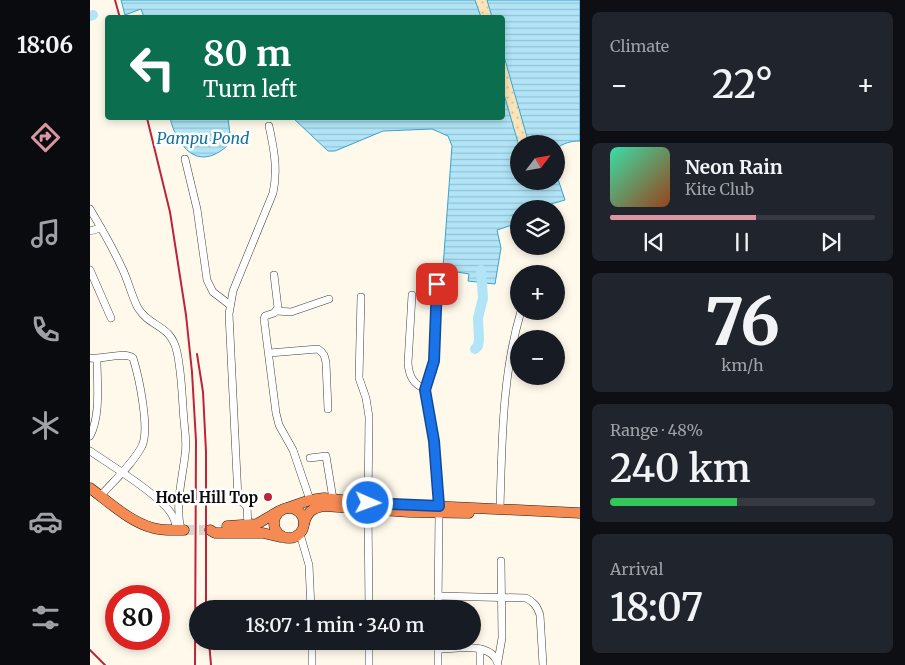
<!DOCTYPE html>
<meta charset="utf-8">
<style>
:root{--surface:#171b24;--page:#20242c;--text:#f1f3f6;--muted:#9ea1a6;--line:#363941;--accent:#da96a2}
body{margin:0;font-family:Merriweather,serif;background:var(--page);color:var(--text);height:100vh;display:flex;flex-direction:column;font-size:19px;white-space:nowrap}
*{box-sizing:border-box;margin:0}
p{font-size:16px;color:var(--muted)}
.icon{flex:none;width:28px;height:28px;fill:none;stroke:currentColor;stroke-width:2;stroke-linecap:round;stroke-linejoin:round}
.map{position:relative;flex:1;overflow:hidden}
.side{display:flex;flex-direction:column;gap:12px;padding:12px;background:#0d0f14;width:325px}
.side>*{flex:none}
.hud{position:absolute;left:15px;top:15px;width:400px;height:105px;border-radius:5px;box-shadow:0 2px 8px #0003;background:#0b6e4f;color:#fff;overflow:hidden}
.needle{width:32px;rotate:59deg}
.controls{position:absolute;left:420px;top:135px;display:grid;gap:10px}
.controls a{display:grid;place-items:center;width:55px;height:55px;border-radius:50%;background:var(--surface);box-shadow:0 2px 8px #0003;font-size:25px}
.speed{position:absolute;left:15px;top:585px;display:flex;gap:10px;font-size:25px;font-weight:700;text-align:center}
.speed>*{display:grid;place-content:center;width:65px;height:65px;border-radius:50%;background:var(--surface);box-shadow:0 2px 8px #0003;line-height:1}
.speed .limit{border:8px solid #d22;background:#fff;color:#111}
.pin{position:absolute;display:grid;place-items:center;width:42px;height:42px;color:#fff;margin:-21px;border-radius:10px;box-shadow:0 2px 8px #0006}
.me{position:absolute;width:55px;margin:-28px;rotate:92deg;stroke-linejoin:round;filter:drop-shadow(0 0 4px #0008)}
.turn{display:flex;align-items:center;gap:18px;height:105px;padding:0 15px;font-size:22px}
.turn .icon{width:65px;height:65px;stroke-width:2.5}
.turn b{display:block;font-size:35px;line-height:42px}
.big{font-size:38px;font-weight:600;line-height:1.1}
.side .card{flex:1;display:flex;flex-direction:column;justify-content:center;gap:8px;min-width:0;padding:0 18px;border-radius:8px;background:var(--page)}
.side .dial{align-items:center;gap:0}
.dial b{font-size:65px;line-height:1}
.song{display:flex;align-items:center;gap:15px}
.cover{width:60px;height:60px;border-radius:8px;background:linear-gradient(135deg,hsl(160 70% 55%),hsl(20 70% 35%))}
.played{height:5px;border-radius:2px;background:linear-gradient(90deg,var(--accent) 55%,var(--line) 55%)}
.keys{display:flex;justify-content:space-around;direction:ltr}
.heat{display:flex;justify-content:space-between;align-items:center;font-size:28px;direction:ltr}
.charge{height:8px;border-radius:4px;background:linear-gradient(90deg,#34c759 48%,var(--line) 0)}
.trip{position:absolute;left:99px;top:600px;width:292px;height:50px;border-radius:25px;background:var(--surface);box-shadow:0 2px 8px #0003;font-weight:600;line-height:50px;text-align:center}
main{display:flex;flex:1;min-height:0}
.tabs{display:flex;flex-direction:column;width:90px;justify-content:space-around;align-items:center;background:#090b0e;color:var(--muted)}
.tabs .icon{width:35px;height:35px}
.tabs .on{color:var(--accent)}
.tabs b{font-size:22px;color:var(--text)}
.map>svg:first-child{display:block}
.sand{fill:url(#sand-dots)}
.water{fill:url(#water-rules);stroke:#37a3ce}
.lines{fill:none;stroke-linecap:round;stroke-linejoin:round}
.river{stroke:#b0e4f6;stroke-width:10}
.highway-tunnel{stroke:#dbd5ca;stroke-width:10;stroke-dasharray:10 5;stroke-linecap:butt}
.minor-casing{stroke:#3f3f3f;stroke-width:8}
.highway-casing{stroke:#1d1d1d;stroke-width:11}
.minor{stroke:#fff;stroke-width:7}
.highway{stroke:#f58b53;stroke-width:10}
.rail{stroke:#bd243c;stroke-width:2}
.route-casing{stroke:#114b97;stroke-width:12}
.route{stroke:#1a73e8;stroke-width:9}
.poi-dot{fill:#bd243c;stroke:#fff;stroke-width:2}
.labels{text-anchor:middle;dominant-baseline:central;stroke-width:5;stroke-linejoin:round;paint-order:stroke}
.poi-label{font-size:15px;font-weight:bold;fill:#0c0c0c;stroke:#fff;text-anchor:end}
.water-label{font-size:16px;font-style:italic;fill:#15729e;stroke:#fff}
</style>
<main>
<nav class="tabs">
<b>18:06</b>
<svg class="icon on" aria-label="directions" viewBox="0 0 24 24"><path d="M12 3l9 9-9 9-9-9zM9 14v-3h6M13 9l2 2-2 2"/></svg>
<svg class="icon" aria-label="music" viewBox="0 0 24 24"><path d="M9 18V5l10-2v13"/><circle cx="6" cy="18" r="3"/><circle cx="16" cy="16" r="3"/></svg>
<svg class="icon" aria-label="phone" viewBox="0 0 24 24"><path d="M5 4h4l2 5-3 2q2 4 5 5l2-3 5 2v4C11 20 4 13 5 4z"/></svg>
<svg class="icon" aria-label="climate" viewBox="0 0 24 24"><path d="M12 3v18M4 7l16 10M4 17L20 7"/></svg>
<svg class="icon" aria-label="car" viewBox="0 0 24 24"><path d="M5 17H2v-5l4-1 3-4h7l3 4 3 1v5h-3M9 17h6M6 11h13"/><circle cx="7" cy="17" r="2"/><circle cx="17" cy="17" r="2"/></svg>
<svg class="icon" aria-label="filters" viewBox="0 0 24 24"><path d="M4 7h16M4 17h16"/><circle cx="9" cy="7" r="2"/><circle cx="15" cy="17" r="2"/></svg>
</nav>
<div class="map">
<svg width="490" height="665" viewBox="0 0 490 665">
<defs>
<pattern id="sand-dots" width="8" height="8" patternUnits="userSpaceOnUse" patternTransform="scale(1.25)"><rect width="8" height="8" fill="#fbe4b8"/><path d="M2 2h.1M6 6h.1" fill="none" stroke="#d6c29d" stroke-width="1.8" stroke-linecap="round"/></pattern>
<pattern id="water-rules" width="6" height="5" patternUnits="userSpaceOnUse" patternTransform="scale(1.25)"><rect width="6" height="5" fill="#b0e4f6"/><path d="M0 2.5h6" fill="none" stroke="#96c2d2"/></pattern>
</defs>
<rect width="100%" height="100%" fill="#fff9eb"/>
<!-- sand -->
<g class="sand">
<polygon points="385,0 397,0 402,17 391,17"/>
<polygon points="412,53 439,144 429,144 429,146 413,91"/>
</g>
<!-- water -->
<g class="water">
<polygon points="31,0 385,0 391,17 54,17 51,9 35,15"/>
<path d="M397 0H490V141C481 141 473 143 466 149V144H439L413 53 412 18 402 17Z"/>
<polygon points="413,91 429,146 429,181 466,181 466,173 475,200 443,209 429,209 429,213 422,215 425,224 407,230 411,248 405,284 378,281 379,274 367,272 361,282 352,281 362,146 358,136 342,129 293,131 245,151 238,151 203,118 412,118"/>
<path d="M80 118H138L140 134 137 146C108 172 87 147 80 118Z"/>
</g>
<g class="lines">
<!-- river -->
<g class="river">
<polyline points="0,16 3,15"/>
<polyline points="385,349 388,346 389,339 388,318 393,298 391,270"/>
</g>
<!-- highway-tunnel -->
<polyline class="highway-tunnel" points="94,530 118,530"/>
<!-- minor casing -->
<g class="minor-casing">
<g id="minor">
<polyline points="95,159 107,209 117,280 123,292 140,305"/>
<path d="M0 209C11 228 22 246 31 266 38 279 41 295 48 308 60 328 81 324 87 352 92 375 92 398 94 421 95 432 97 443 95 455 92 481 85 503 91 530"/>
<polyline points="0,231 11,228"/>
<polyline points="0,270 21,318"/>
<polyline points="184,275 188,308 184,313 175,316 174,319 186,413 189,425 203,450 220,500"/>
<polyline points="347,284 344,361 343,371 336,385 336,396 344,441 349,506"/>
<path d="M322 295 318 363C319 376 323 384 335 389"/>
<polyline points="271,297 269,378 276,398 279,417 278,503"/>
<polyline points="187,311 201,312 239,299"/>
<path d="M179 353 228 349C234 353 235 356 236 363L238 409"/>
<path d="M0 358C12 360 35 351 43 358 49 377 60 429 52 446 43 463 27 478 14 492"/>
<path d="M0 436C11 415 7 383 7 359"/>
<path d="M0 451C19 464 73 497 82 515 85 520 86 526 87 530"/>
<polyline points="220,458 236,456 243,499"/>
<path d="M410 508C412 442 412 375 431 311"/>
<polyline points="278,509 279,609"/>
<path d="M158 525 157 507 148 498 139 314 143 291 183 193C188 170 184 149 179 126"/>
<polyline points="210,534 219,565 221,609"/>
<path d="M348 596 436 598C444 602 447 606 450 615L453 665"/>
<polyline points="348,609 349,513"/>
<polyline points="222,641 222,665"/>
<polyline points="279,641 279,665"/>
<polyline points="348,641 348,665"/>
<path d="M348 649C367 649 402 641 408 664"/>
<polyline points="390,649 390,665"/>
<polyline points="408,661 412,638 411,561"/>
</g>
</g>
<!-- highway casing -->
<g class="highway-casing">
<g id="highway">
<path d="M0 488C19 502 40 522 63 528 73 531 83 530 94 530"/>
<circle cx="199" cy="523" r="15"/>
<polyline points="197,508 220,500 234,498 278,503 490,513"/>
<path d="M214 524C217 512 222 508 234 506L319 512 379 513"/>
<polyline points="137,526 167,524 189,511"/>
<polyline points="120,530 125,533 173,533 190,537"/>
</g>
</g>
<!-- minor -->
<use href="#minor" class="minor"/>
<!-- highway -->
<use href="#highway" class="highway"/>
<!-- rail -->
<g class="rail">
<polyline points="25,0 30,18"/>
<polyline points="57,118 80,212 96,315 102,372 106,441 105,665"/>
<polyline points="107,354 113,392 116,452 116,609"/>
<polyline points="119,641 121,665"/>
<polyline points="0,650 15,665"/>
</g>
</g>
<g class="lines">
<!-- route casing -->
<g class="route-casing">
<polyline id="route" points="278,503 349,506 344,441 335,390 344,361 347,284"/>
</g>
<!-- route -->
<use href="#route" class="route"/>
</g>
<!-- markers -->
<circle class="poi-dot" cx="178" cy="497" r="5"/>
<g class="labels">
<!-- poi labels -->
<g class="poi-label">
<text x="168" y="497">Hotel Hill Top</text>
</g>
<!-- water labels -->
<g class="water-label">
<text x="113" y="138">Pampu Pond</text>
</g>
</g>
</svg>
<div class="controls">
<a><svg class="needle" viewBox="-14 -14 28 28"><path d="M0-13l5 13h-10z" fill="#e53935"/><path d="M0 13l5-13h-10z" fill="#9ea1a6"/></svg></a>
<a><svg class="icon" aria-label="layers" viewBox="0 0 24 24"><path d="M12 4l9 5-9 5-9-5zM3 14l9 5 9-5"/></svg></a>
<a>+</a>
<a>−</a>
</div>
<div class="speed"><div class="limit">80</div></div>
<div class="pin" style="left:347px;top:284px;background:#d93025"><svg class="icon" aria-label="arrive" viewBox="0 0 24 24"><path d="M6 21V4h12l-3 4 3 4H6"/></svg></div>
<svg class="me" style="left:278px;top:503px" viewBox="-20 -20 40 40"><circle r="17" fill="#1a73e8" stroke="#fff" stroke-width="3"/><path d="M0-11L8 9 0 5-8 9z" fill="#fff"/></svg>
<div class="trip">18:07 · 1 min · 340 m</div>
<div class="hud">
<div class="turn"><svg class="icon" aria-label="left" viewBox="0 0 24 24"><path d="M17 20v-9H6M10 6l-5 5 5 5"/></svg><div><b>80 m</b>Turn left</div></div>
</div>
</div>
<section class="side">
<div class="card"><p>Climate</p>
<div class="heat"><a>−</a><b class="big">22°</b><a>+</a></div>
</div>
<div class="card">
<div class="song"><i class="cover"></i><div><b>Neon Rain</b><p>Kite Club</p></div></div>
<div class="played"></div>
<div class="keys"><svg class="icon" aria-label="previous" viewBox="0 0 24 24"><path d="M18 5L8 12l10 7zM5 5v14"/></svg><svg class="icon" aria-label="pause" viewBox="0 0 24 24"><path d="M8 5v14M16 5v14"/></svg><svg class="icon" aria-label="next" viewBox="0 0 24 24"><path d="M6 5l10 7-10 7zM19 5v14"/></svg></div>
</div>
<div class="card dial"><b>76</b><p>km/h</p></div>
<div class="card"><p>Range · 48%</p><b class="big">240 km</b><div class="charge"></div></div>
<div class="card"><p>Arrival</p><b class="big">18:07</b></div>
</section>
</main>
